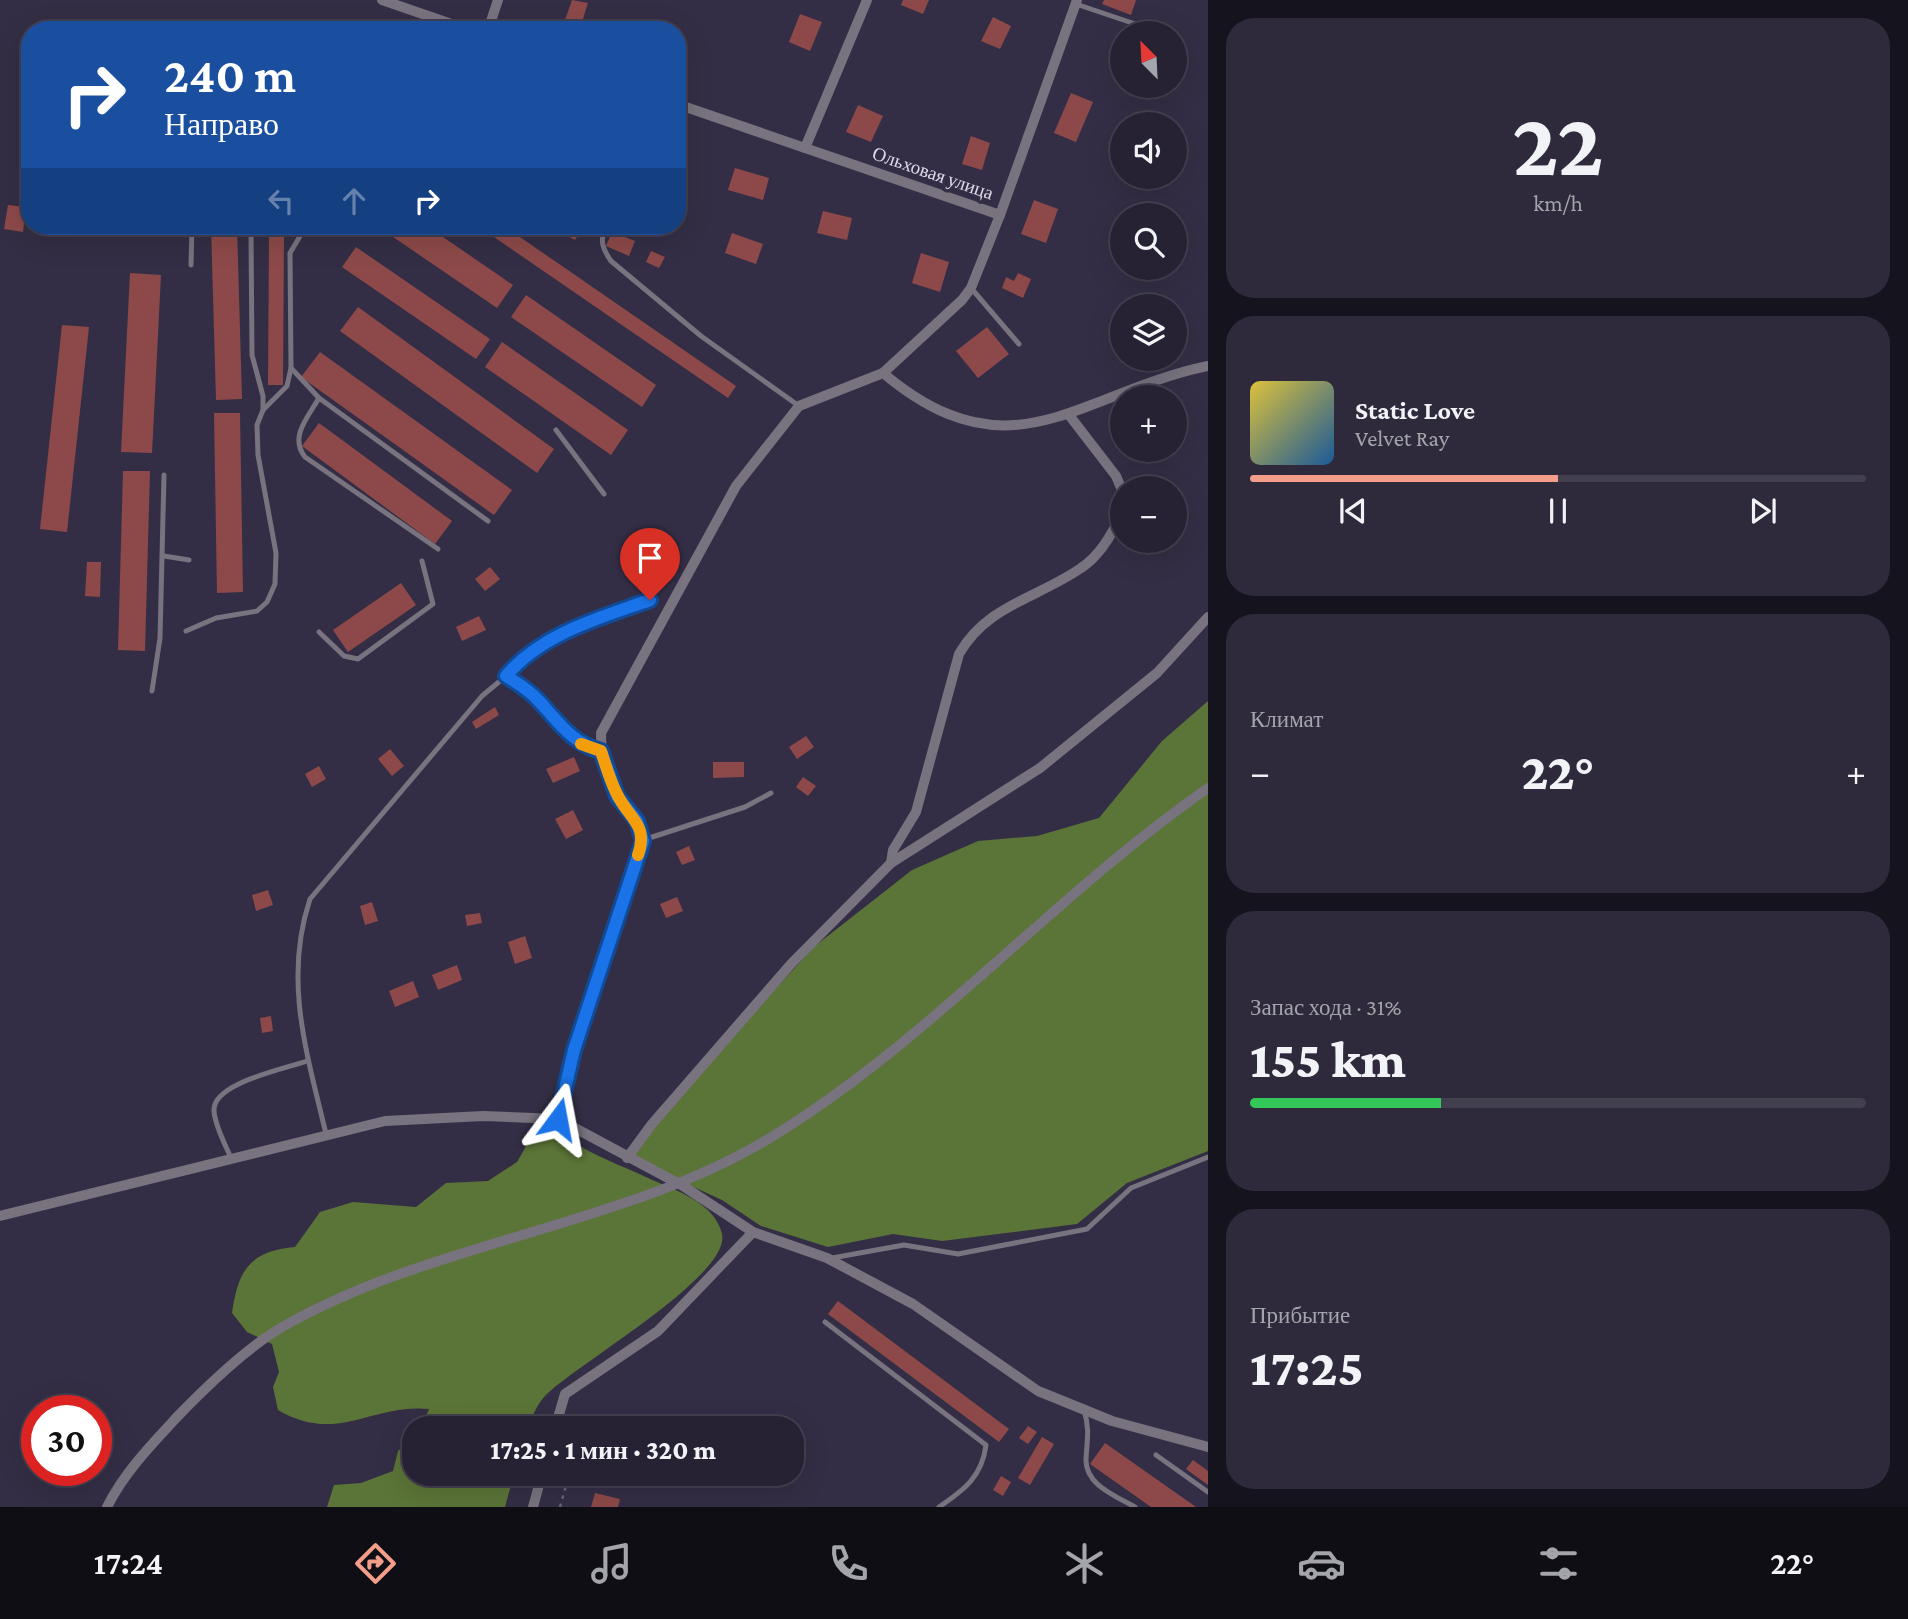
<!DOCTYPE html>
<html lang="ru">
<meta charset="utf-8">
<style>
:root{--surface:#262234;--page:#2e2a3c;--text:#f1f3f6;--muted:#a4a4ac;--line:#423f4f;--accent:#f49e89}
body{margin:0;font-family:"Crimson Pro",serif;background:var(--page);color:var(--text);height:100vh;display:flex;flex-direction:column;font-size:26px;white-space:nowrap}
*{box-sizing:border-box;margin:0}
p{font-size:23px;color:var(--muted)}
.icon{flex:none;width:38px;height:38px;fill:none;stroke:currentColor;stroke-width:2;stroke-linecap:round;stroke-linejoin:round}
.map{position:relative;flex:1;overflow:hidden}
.drawer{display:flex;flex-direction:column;gap:18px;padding:18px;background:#15131d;width:700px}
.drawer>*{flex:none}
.banner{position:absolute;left:21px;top:21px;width:665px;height:214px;border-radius:28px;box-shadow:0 7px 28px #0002,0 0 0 2px var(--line);background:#1a4fa0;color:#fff;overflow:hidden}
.needle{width:46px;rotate:336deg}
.fabs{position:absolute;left:1110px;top:21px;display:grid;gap:14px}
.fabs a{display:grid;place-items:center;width:77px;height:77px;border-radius:50%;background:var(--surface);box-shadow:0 7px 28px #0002,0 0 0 2px var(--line);font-size:35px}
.speed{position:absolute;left:21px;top:1395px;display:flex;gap:14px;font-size:35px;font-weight:700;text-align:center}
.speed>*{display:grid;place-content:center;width:91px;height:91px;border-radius:50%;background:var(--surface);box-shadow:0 7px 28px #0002,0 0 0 2px var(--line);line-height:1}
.speed .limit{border:10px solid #d22;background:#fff;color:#111}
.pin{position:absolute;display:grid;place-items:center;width:60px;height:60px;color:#fff;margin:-72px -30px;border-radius:50% 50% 50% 0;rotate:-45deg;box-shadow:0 0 7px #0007}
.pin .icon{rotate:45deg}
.me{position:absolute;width:77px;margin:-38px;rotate:13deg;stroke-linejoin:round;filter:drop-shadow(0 0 5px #0008)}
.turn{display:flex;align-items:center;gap:24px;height:147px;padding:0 28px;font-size:32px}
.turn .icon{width:91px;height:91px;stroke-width:2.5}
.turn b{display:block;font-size:49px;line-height:60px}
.lanes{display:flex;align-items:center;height:66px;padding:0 28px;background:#0003;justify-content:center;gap:35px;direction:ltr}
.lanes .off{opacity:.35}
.big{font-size:52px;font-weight:800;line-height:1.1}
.drawer .widget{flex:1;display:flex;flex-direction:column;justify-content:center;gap:10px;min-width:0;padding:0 24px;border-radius:28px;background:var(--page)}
.drawer .dial{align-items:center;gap:0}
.dial b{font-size:91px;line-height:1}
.song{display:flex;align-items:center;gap:21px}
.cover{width:84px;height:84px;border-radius:10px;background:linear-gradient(135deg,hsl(50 70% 55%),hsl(210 70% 35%))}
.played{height:7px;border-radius:4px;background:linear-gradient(90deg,var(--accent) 50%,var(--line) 50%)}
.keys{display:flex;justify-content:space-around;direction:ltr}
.heat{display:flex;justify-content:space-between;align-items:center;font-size:38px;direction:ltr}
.charge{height:10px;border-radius:5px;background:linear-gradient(90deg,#34c759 31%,var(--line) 0)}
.trip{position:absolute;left:402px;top:1416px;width:402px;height:70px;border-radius:28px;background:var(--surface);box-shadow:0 7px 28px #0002,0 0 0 2px var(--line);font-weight:800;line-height:70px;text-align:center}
.dock{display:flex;height:112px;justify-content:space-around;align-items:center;background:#0f0e15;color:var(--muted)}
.dock .icon{width:49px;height:49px}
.dock .on{color:var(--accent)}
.dock b{font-size:32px;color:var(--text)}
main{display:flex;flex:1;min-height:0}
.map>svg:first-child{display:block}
.forest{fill:#5b7437}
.building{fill:#8d4949}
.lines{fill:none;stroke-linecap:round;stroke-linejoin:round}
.path{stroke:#696479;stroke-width:2.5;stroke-dasharray:3.5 5;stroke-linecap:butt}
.service{stroke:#78737f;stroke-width:5}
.minor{stroke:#78737f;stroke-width:10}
.route-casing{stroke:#114b97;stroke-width:18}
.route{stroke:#1a73e8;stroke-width:12}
.slow{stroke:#f59e0b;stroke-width:12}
.labels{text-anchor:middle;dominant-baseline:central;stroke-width:7;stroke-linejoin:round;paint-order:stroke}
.street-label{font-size:19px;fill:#dddae9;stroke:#332e45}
</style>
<main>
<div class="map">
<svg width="1208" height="1507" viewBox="0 0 1208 1507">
<rect width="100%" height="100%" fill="#332e45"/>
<!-- forest -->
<g class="forest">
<polygon points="1208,701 1208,1151 1127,1183 1077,1224 942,1241 893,1234 828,1247 761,1226 722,1200 628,1157 696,1075 815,946 912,870 978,841 1037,836 1099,818 1162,741"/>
<path d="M538 1125C556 1130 569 1140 585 1149 605 1160 627 1168 648 1178 674 1190 715 1202 722 1234 731 1276 575 1365 545 1396 537 1404 532 1418 527 1428H421L429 1409C371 1403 338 1445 278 1410L273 1387 279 1372 272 1344 247 1332 232 1313C238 1270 250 1251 295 1247L320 1212 353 1202 416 1207 446 1183 488 1181 517 1162Z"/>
<polygon points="415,1436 415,1474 514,1474 505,1507 327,1507 334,1485 361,1483 393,1471 398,1451"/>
</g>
<!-- building -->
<g class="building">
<polygon points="572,0 588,3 581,25 565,20"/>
<polygon points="903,0 929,0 923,14 901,5"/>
<polygon points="1104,0 1136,0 1131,15 1102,4"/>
<polygon points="800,14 822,22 810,51 789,42"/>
<polygon points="993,17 1011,26 1000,49 981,41"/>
<polygon points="1071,93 1093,102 1076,142 1054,133"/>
<polygon points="858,105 883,116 871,142 846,132"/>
<polygon points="971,136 990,143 982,170 962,164"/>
<polygon points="735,168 769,178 763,200 728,190"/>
<polygon points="1034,200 1058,209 1046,243 1021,234"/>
<polygon points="8,205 26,207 23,232 4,229"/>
<polygon points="823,211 852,218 847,240 817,233"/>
<polygon points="211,226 237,226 242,399 216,400"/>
<polygon points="377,226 427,226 513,285 497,308"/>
<polygon points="478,226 504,226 736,386 728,398"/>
<polygon points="567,226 584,226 575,240 562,233"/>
<polygon points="612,232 635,241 629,256 606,246"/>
<polygon points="732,233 763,244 756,264 725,253"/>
<polygon points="269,235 284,235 283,385 268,385"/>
<polygon points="356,247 490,339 476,359 342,267"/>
<polygon points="651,251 665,257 659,268 646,262"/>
<polygon points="921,253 949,262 940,292 912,283"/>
<polygon points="130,273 161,275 152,453 121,452"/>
<polygon points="1018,273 1031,279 1023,298 1002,288 1006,277 1014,281"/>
<polygon points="526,295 656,385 642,407 511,317"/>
<polygon points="358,307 554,449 537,473 340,331"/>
<polygon points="62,325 89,327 67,532 40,529"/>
<polygon points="987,327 1009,354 978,378 956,351"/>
<polygon points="502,342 628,430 611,455 485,367"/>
<polygon points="320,352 512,490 494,515 301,377"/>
<polygon points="214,413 240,413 243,592 217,593"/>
<polygon points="319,423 452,521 435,544 302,446"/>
<polygon points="123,471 150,471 145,651 118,650"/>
<polygon points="87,562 101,562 100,597 85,596"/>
<polygon points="490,567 500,579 485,591 475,579"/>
<polygon points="401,583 416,605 348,652 333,630"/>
<polygon points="479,616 486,630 462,641 456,627"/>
<polygon points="495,707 499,715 476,729 472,722"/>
<polygon points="806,736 814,747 797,759 789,747"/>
<polygon points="390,749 404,766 392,776 378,759"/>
<polygon points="574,757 580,771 553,783 546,769"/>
<polygon points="713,762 744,762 744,777 713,778"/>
<polygon points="319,766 326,779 312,787 305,774"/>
<polygon points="803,777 816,786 808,796 796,787"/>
<polygon points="573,810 583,830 566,839 555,819"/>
<polygon points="689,846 695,860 682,865 676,852"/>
<polygon points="268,890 273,905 256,911 252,895"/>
<polygon points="677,897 683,911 666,918 660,904"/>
<polygon points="372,902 378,921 365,925 360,906"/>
<polygon points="480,913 482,923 467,926 465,915"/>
<polygon points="525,936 532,958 515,964 508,942"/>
<polygon points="457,965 462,980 438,990 432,975"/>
<polygon points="413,981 419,997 395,1007 389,991"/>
<polygon points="271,1016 273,1031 262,1033 260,1018"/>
<polygon points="838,1301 1009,1429 999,1442 828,1314"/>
<polygon points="1028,1426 1037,1432 1028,1444 1019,1438"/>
<polygon points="1042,1437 1054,1444 1030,1485 1018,1478"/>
<polygon points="1105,1443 1196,1507 1151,1507 1090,1464"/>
<polygon points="1193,1460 1208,1471 1208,1485 1186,1469"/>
<polygon points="1001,1476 1011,1482 1003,1496 993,1490"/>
<polygon points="595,1493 620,1499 618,1507 591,1507"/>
</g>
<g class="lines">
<!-- path -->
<polyline class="path" points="560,1507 567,1482"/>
<!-- service -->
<g class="service">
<polyline points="1076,4 1153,30"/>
<path d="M605 226C600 241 602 248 611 261L701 336 799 406"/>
<polyline points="191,265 192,226"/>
<polyline points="971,288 1019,344"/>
<polyline points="291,368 319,398"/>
<polyline points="263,410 287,386 291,368 290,253 306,226"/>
<polyline points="556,430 604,494"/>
<path d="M438 549 305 457C289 437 308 417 319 398L488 521"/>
<polyline points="164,556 189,560"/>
<polyline points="186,631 216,618 257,611 267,602 275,584 276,553 258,455 257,425 263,410 263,396 252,355 251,233"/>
<polyline points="319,632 344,656 358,659 433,604 422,561"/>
<path d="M506 676C542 634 600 617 650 600"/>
<polyline points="152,691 160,638 164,475"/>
<polyline points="643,840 745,807 771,793"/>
<path d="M326 1134C307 1054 283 980 310 899L482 696 506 676C517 683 529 690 537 699 558 721 571 743 601 752"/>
<path d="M231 1158C225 1144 215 1126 214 1111 212 1083 285 1069 307 1061"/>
<polyline points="832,1258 904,1245 958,1254 1087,1229 1131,1188 1208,1157"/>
<path d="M825 1322 986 1445C982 1477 964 1490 939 1507"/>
<path d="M1084 1410C1090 1429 1087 1440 1086 1459 1085 1485 1116 1496 1135 1507"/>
<polyline points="1156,1455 1208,1492"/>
</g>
<!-- minor -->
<g class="minor">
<polyline points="382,0 469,30"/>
<polyline points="488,30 498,0"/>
<polyline points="677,104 1000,215 1077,0"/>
<polyline points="805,148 867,0"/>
<path d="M1000 215 971 288 962 300 883 373 799 406 736 486 601 733C601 754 607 779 618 797 627 813 637 823 643 840L574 1050 558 1119 683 1186 753 1232 827 1258 913 1304 1038 1391 1112 1421 1208 1447"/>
<path d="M883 373C1012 481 1078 393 1208 366"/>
<polyline points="1069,415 1116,476 1122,490"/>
<path d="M891 863 893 850 916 812 959 654C987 605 1038 598 1081 568 1101 555 1113 533 1122 512"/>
<polyline points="627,1158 652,1124 791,964 891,863 1040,768 1157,673 1208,617"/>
<polyline points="0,1216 385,1121 483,1116 558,1119"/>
<polyline points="555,1428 565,1394 658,1331 753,1232"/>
<path d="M107 1507C124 1473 151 1445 177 1417 207 1386 247 1347 284 1326 439 1238 629 1227 778 1133 935 1035 1057 893 1208 788"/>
<polyline points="533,1507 542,1474"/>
</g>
</g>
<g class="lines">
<!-- route casing -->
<g class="route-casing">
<path id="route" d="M558 1119 574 1050 643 841 637 821 617 796 601 751C571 743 558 721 538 700 529 690 517 683 506 676 542 633 600 618 650 600"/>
</g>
<!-- route -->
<use href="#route" class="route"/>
<!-- slow -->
<path class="slow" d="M581 744 601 751C606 766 610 781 617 794 628 818 649 824 638 855"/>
</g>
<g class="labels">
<!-- street labels -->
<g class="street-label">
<text transform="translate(933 173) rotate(19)">Ольховая улица</text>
</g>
</g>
</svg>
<div class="fabs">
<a><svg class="needle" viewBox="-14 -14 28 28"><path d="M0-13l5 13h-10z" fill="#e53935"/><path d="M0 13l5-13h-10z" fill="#a4a4ac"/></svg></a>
<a><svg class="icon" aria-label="sound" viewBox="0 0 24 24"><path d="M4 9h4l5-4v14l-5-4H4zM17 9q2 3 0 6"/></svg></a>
<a><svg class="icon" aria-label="search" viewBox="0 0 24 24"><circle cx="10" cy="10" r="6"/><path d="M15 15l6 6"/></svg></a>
<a><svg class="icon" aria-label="layers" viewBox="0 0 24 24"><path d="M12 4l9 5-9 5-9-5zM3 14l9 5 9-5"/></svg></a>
<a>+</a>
<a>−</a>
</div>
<div class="speed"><div class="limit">30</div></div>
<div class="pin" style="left:650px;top:600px;background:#d93025"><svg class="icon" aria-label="arrive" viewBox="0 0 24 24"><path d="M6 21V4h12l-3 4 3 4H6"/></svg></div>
<svg class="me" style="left:558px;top:1119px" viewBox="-20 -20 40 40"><path d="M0-17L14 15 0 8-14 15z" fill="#1a73e8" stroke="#fff" stroke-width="4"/></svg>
<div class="trip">17:25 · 1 мин · 320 m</div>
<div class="banner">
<div class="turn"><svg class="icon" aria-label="right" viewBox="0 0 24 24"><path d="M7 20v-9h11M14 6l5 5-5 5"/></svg><div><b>240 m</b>Направо</div></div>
<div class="lanes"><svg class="icon off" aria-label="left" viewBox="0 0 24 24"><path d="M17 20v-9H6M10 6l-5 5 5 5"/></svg><svg class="icon off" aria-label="ahead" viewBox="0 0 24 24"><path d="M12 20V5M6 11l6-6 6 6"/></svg><svg class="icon" aria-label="right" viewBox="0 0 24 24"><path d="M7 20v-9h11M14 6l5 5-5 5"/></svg></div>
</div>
</div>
<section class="drawer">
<div class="widget dial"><b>22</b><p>km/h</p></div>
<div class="widget">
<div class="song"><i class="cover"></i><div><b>Static Love</b><p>Velvet Ray</p></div></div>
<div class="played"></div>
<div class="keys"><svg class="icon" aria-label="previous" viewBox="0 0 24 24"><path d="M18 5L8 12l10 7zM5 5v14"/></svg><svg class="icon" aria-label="pause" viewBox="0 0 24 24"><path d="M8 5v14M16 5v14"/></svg><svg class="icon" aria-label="next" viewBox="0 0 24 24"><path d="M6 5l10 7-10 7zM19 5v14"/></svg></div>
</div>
<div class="widget"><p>Климат</p>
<div class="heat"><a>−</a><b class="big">22°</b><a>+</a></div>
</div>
<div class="widget"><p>Запас хода · 31%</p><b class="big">155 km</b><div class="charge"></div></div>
<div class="widget"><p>Прибытие</p><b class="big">17:25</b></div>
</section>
</main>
<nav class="dock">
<b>17:24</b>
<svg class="icon on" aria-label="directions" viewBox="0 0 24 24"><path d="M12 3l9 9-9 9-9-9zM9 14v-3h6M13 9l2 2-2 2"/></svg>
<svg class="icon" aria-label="music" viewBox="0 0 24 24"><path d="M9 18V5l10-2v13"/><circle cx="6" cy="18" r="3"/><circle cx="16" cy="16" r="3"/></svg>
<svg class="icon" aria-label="phone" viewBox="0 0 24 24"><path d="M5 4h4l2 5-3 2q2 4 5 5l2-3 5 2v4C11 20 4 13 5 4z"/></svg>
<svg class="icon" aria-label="climate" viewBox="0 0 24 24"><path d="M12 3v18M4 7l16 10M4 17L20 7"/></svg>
<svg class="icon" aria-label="car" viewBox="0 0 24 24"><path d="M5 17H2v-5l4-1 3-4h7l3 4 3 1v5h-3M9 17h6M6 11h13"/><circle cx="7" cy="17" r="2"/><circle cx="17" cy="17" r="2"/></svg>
<svg class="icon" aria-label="filters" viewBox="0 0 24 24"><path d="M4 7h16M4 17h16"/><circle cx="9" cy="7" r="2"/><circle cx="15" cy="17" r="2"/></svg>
<b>22°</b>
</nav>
